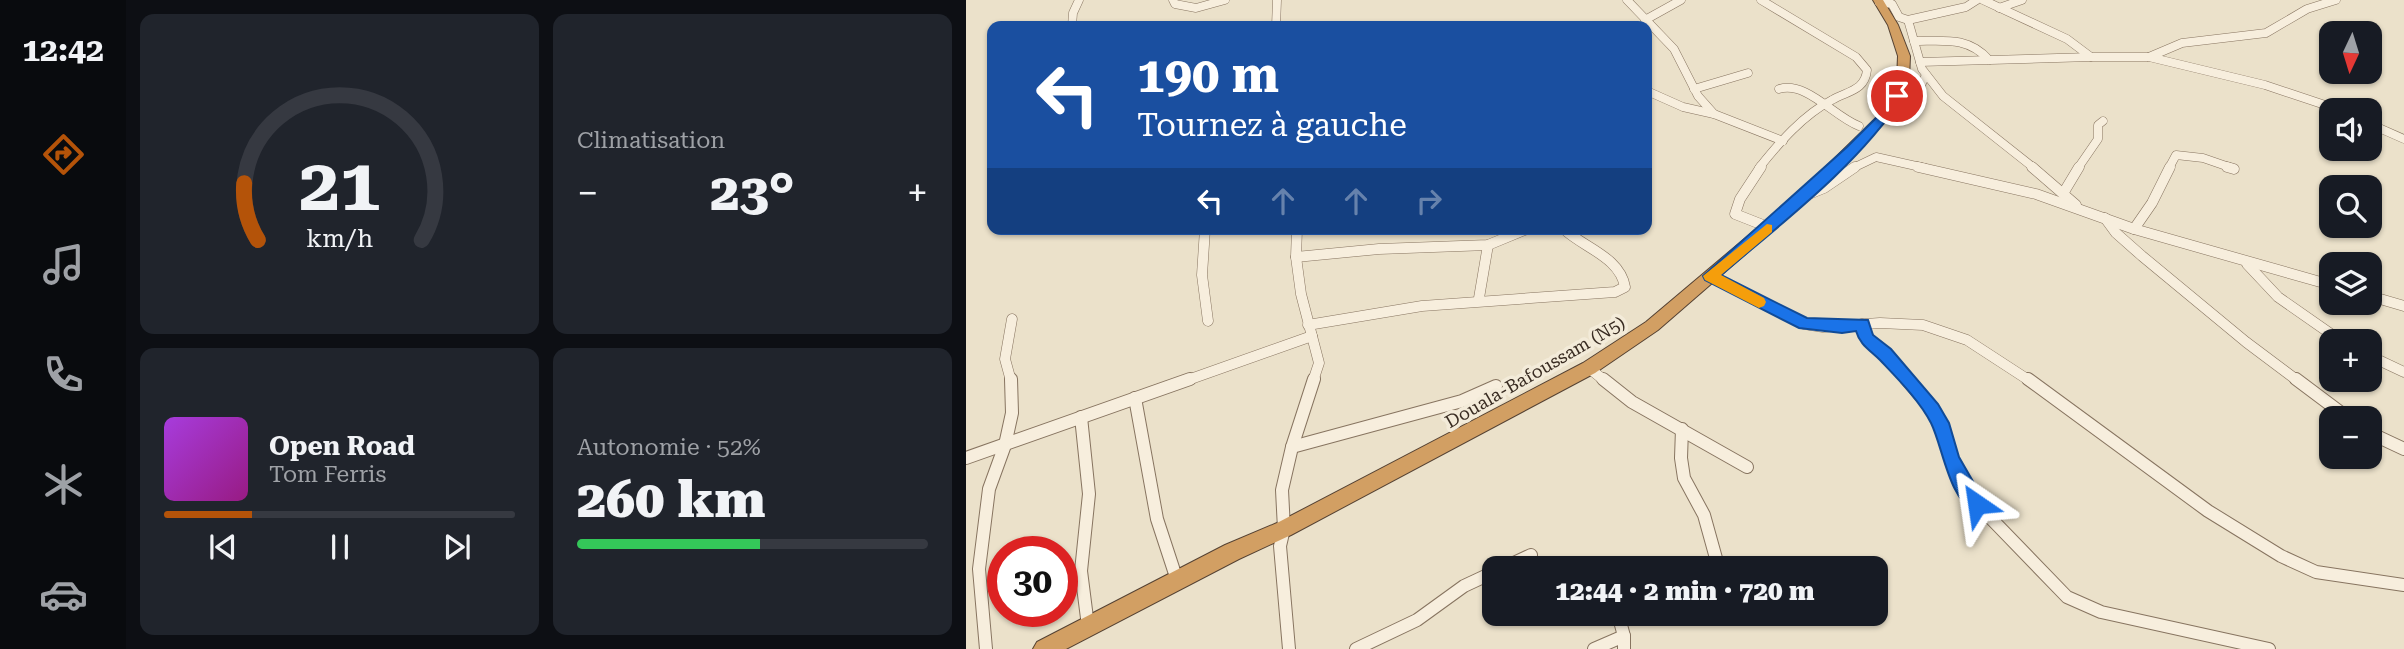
<!DOCTYPE html>
<html lang="fr">
<meta charset="utf-8">
<style>
:root{--surface:#171b24;--page:#20242c;--text:#f1f3f6;--muted:#9ea1a6;--line:#363941;--accent:#b45309}
body{margin:0;font-family:"Roboto Serif",serif;background:var(--page);color:var(--text);height:100vh;display:flex;flex-direction:column;font-size:26px;white-space:nowrap}
*{box-sizing:border-box;margin:0}
p{font-size:23px;color:var(--muted)}
.icon{flex:none;width:38px;height:38px;fill:none;stroke:currentColor;stroke-width:2;stroke-linecap:round;stroke-linejoin:round}
.map{position:relative;flex:1;overflow:hidden}
.sheet{display:flex;flex-direction:column;gap:14px;padding:14px;background:#0d0f14;width:840px}
.sheet>*{flex:none}
.banner{position:absolute;left:21px;top:21px;width:665px;height:214px;border-radius:14px;box-shadow:0 2px 5px #0004;background:#1a4fa0;color:#fff;overflow:hidden}
.needle{width:46px;rotate:184deg}
.fabs{position:absolute;left:1353px;top:21px;display:grid;gap:14px}
.fabs a{display:grid;place-items:center;width:63px;height:63px;border-radius:14px;background:var(--surface);box-shadow:0 2px 5px #0004;font-size:35px}
.speed{position:absolute;left:21px;top:536px;display:flex;gap:14px;font-size:35px;font-weight:700;text-align:center}
.speed>*{display:grid;place-content:center;width:91px;height:91px;border-radius:50%;background:var(--surface);box-shadow:0 2px 5px #0004;line-height:1}
.speed .limit{border:10px solid #d22;background:#fff;color:#111}
.pin{position:absolute;display:grid;place-items:center;width:60px;height:60px;color:#fff;margin:-30px;border:4px solid #fff;border-radius:50%;box-shadow:0 2px 7px #0007}
.me{position:absolute;width:77px;margin:-38px;rotate:328deg;stroke-linejoin:round;filter:drop-shadow(0 0 5px #0008)}
.turn{display:flex;align-items:center;gap:24px;height:147px;padding:0 35px;font-size:32px}
.turn .icon{width:91px;height:91px;stroke-width:2.5}
.turn b{display:block;font-size:49px;line-height:60px}
.lanes{display:flex;align-items:center;height:66px;padding:0 35px;background:#0003;justify-content:center;gap:35px;direction:ltr}
.lanes .off{opacity:.35}
.big{font-size:52px;font-weight:800;line-height:1.1}
.sheet .tile{flex:1;display:flex;flex-direction:column;justify-content:center;gap:10px;min-width:0;padding:0 24px;border-radius:14px;background:var(--page)}
.sheet .dial{align-items:center;gap:0}
.dial svg{height:182px;overflow:visible;fill:none;stroke:var(--line);stroke-width:7;stroke-linecap:round;text-anchor:middle}
.dial text{fill:var(--text);stroke:none}
.song{display:flex;align-items:center;gap:21px}
.cover{width:84px;height:84px;border-radius:10px;background:linear-gradient(135deg,hsl(280 70% 55%),hsl(310 70% 35%))}
.played{height:7px;border-radius:4px;background:linear-gradient(90deg,var(--accent) 25%,var(--line) 25%)}
.keys{display:flex;justify-content:space-around;direction:ltr}
.heat{display:flex;justify-content:space-between;align-items:center;font-size:38px;direction:ltr}
.charge{height:10px;border-radius:5px;background:linear-gradient(90deg,#34c759 52%,var(--line) 0)}
.sheet .tiles{flex:1;display:grid;gap:14px;grid-template-columns:repeat(2,1fr)}
.trip{position:absolute;left:516px;top:556px;width:406px;height:70px;border-radius:14px;background:var(--surface);box-shadow:0 2px 5px #0004;font-weight:800;line-height:70px;text-align:center}
main{display:flex;flex:1;min-height:0}
.menu{display:flex;flex-direction:column;width:126px;justify-content:space-around;align-items:center;background:#090b0e;color:var(--muted)}
.menu .icon{width:49px;height:49px}
.menu .on{color:var(--accent)}
.menu b{font-size:32px;color:var(--text)}
.map>svg:first-child{display:block}
.lines{fill:none;stroke-linecap:round;stroke-linejoin:round}
.minor-far2-casing{stroke:#877460;stroke-width:9}
.minor-far1-casing{stroke:#877460;stroke-width:11}
.minor-casing{stroke:#877460;stroke-width:14}
.highway-casing{stroke:#554233;stroke-width:2}
.minor-far2{stroke:#f7eedd;stroke-width:8}
.minor-far1{stroke:#f7eedd;stroke-width:10}
.minor{stroke:#f7eedd;stroke-width:12}
.highway{fill:#d29f63;fill-rule:evenodd}
.route{fill:#1a73e8;stroke:#114b97;stroke-width:2}
.slow{fill:#f59e0b}
.labels{text-anchor:middle;dominant-baseline:central;stroke-width:7;stroke-linejoin:round;paint-order:stroke}
.street-label{font-size:18px;fill:#392c22;stroke:#f3ebd9}
</style>
<main>
<nav class="menu">
<b>12:42</b>
<svg class="icon on" aria-label="directions" viewBox="0 0 24 24"><path d="M12 3l9 9-9 9-9-9zM9 14v-3h6M13 9l2 2-2 2"/></svg>
<svg class="icon" aria-label="music" viewBox="0 0 24 24"><path d="M9 18V5l10-2v13"/><circle cx="6" cy="18" r="3"/><circle cx="16" cy="16" r="3"/></svg>
<svg class="icon" aria-label="phone" viewBox="0 0 24 24"><path d="M5 4h4l2 5-3 2q2 4 5 5l2-3 5 2v4C11 20 4 13 5 4z"/></svg>
<svg class="icon" aria-label="climate" viewBox="0 0 24 24"><path d="M12 3v18M4 7l16 10M4 17L20 7"/></svg>
<svg class="icon" aria-label="car" viewBox="0 0 24 24"><path d="M5 17H2v-5l4-1 3-4h7l3 4 3 1v5h-3M9 17h6M6 11h13"/><circle cx="7" cy="17" r="2"/><circle cx="17" cy="17" r="2"/></svg>
</nav>
<section class="sheet">
<div class="tiles">
<div class="tile dial"><svg viewBox="0 0 100 80">
<path d="M14 69A42 42 0 1 1 86 69"/>
<path d="M14 69A42 42 0 0 1 8 44" stroke="#b45309"/>
<text x="50" y="56" font-size="32" font-weight="700">21</text>
<text x="50" y="72" font-size="11">km/h</text>
</svg></div>
<div class="tile"><p>Climatisation</p>
<div class="heat"><a>−</a><b class="big">23°</b><a>+</a></div>
</div>
<div class="tile">
<div class="song"><i class="cover"></i><div><b>Open Road</b><p>Tom Ferris</p></div></div>
<div class="played"></div>
<div class="keys"><svg class="icon" aria-label="previous" viewBox="0 0 24 24"><path d="M18 5L8 12l10 7zM5 5v14"/></svg><svg class="icon" aria-label="pause" viewBox="0 0 24 24"><path d="M8 5v14M16 5v14"/></svg><svg class="icon" aria-label="next" viewBox="0 0 24 24"><path d="M6 5l10 7-10 7zM19 5v14"/></svg></div>
</div>
<div class="tile"><p>Autonomie · 52%</p><b class="big">260 km</b><div class="charge"></div></div>
</div>
</section>
<div class="map">
<svg width="1438" height="649" viewBox="0 0 1438 649">
<rect width="100%" height="100%" fill="#ebe1ca"/>
<g class="lines">
<!-- minor-far2 casing -->
<g class="minor-far2-casing">
<g id="minor-far2">
<polyline points="207,0 209,4 230,8 259,0"/>
<polyline points="661,0 708,49 732,96 748,114"/>
<polyline points="1011,0 1000,7 942,20 956,69 977,96 1068,168"/>
<polyline points="1017,0 1101,39 1125,57 1183,57 1299,85 1374,110"/>
<polyline points="913,2 926,4 933,17 942,20"/>
<polyline points="1033,8 1056,0"/>
<polyline points="679,20 715,0"/>
<polyline points="106,26 107,13 113,0"/>
<polyline points="310,26 311,0"/>
<path d="M948 41C977 41 1002 36 1023 60"/>
<polyline points="1183,57 1216,43 1300,33 1341,9 1370,0"/>
<polyline points="954,62 1125,57"/>
<polyline points="728,89 782,73"/>
<path d="M813 89C841 81 867 116 893 126"/>
<polyline points="681,91 717,107 748,114 817,141"/>
<polyline points="945,110 953,104 952,91 960,75"/>
<polyline points="1404,124 1438,139"/>
<path d="M793 168C813 143 837 115 866 100 881 91 899 91 901 70L890 57 795 0"/>
<polyline points="887,168 910,157 959,168"/>
<polyline points="1112,168 1132,139 1132,125 1137,121"/>
<polyline points="1203,168 1210,155 1237,158 1266,168"/>
</g>
</g>
<!-- minor-far1 casing -->
<g class="minor-far1-casing">
<g id="minor-far1">
<polyline points="795,167 774,199 769,214 802,227"/>
<polyline points="952,167 1070,194 1168,229 1365,285"/>
<polyline points="1066,167 1110,205"/>
<polyline points="1261,167 1268,169"/>
<polyline points="1098,192 1113,167"/>
<polyline points="838,196 858,188 889,167"/>
<polyline points="1139,218 1150,233 1176,256 1280,342 1332,381"/>
<polyline points="239,229 236,275 242,321"/>
<polyline points="331,229 330,257 335,294 353,363 347,381"/>
<polyline points="1168,229 1186,203 1204,167"/>
<polyline points="330,257 413,249 522,245 561,229"/>
<polyline points="1281,264 1312,297 1375,341"/>
<polyline points="744,276 838,324 857,327 914,323 957,325 1001,340 1064,381"/>
<polyline points="1404,296 1438,306"/>
<polyline points="513,298 522,245"/>
<path d="M896 324C902 343 927 364 942 381"/>
<path d="M342 325 456 306 649 292 659 287C654 257 618 248 598 229"/>
<polyline points="1404,356 1438,372"/>
<polyline points="623,368 639,381"/>
<polyline points="45,381 39,359 46,319"/>
<polyline points="219,381 346,336"/>
</g>
</g>
<!-- minor casing -->
<g class="minor-casing">
<g id="minor">
<polyline points="637,379 666,402 781,467"/>
<polyline points="940,379 966,409 974,423 984,457 1011,504 1101,597 1135,612 1303,649"/>
<polyline points="1062,379 1242,511 1315,556 1350,572 1438,585"/>
<polyline points="1330,379 1382,418"/>
<polyline points="169,398 191,519 211,580"/>
<polyline points="115,417 123,494 115,571 122,626"/>
<polyline points="716,429 715,458 718,478 738,515 753,569"/>
<polyline points="1404,433 1438,449"/>
<polyline points="326,447 496,401 530,386"/>
<polyline points="0,458 224,379"/>
<polyline points="535,569 565,555"/>
<polyline points="652,614 658,636 658,649"/>
<polyline points="20,649 13,569 23,489 39,445 46,413 45,379"/>
<polyline points="323,649 314,546 318,529 316,490 326,447 348,379"/>
<polyline points="390,649 451,620 498,586 528,572"/>
<polyline points="628,649 658,636"/>
</g>
</g>
<!-- highway casing -->
<g class="highway-casing">
<polygon id="highway" points="907,0 917,0 932,25 944,56 943,80 937,96 921,120 843,199 692,330 629,373 325,535 273,559 100,649 67,649 71,642 259,545 311,523 617,363 680,322 833,193 913,115 925,96 931,80 932,56 922,25"/>
</g>
<!-- minor-far2 -->
<use href="#minor-far2" class="minor-far2"/>
<!-- minor-far1 -->
<use href="#minor-far1" class="minor-far1"/>
<!-- minor -->
<use href="#minor" class="minor"/>
<!-- highway -->
<use href="#highway" class="highway"/>
</g>
<!-- route -->
<path class="route" d="M931 92 937 96C895 163 816 223 755 275L841 318 902 320 907 335 925 349 972 404 983 423 993 457 1020 504 1018 510 1011 512C983 502 977 447 965 423 954 401 931 378 914 360 904 350 894 345 890 331L876 333 833 328 739 280 737 276 881 147 913 115 927 93Z"/>
<!-- slow -->
<polygon class="slow" points="801,224 806,225 806,232 755,275 798,298 800,302 798,306 793,308 739,280 737,276"/>
<g class="labels">
<!-- street labels -->
<g class="street-label">
<text transform="translate(569 372) rotate(-30)">Douala-Bafoussam (N5)</text>
</g>
</g>
</svg>
<div class="fabs">
<a><svg class="needle" viewBox="-14 -14 28 28"><path d="M0-13l5 13h-10z" fill="#e53935"/><path d="M0 13l5-13h-10z" fill="#9ea1a6"/></svg></a>
<a><svg class="icon" aria-label="sound" viewBox="0 0 24 24"><path d="M4 9h4l5-4v14l-5-4H4zM17 9q2 3 0 6"/></svg></a>
<a><svg class="icon" aria-label="search" viewBox="0 0 24 24"><circle cx="10" cy="10" r="6"/><path d="M15 15l6 6"/></svg></a>
<a><svg class="icon" aria-label="layers" viewBox="0 0 24 24"><path d="M12 4l9 5-9 5-9-5zM3 14l9 5 9-5"/></svg></a>
<a>+</a>
<a>−</a>
</div>
<div class="speed"><div class="limit">30</div></div>
<div class="pin" style="left:931px;top:96px;background:#d93025"><svg class="icon" aria-label="arrive" viewBox="0 0 24 24"><path d="M6 21V4h12l-3 4 3 4H6"/></svg></div>
<svg class="me" style="left:1011px;top:504px" viewBox="-20 -20 40 40"><path d="M0-17L14 15 0 8-14 15z" fill="#1a73e8" stroke="#fff" stroke-width="4"/></svg>
<div class="trip">12:44 · 2 min · 720 m</div>
<div class="banner">
<div class="turn"><svg class="icon" aria-label="left" viewBox="0 0 24 24"><path d="M17 20v-9H6M10 6l-5 5 5 5"/></svg><div><b>190 m</b>Tournez à gauche</div></div>
<div class="lanes"><svg class="icon" aria-label="left" viewBox="0 0 24 24"><path d="M17 20v-9H6M10 6l-5 5 5 5"/></svg><svg class="icon off" aria-label="ahead" viewBox="0 0 24 24"><path d="M12 20V5M6 11l6-6 6 6"/></svg><svg class="icon off" aria-label="ahead" viewBox="0 0 24 24"><path d="M12 20V5M6 11l6-6 6 6"/></svg><svg class="icon off" aria-label="right" viewBox="0 0 24 24"><path d="M7 20v-9h11M14 6l5 5-5 5"/></svg></div>
</div>
</div>
</main>
